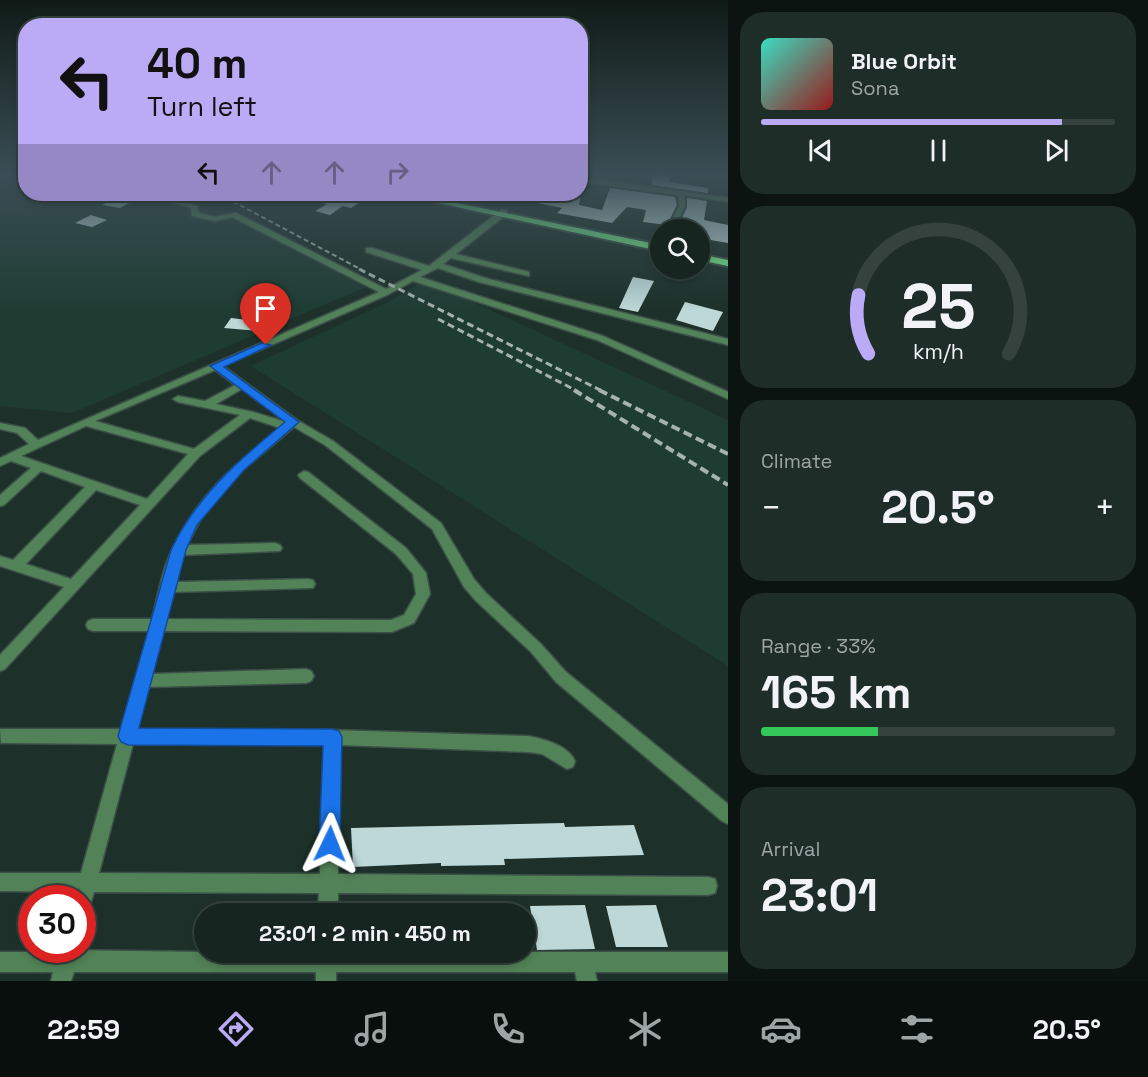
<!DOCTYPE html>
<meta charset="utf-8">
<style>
:root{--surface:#162520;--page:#1f2d29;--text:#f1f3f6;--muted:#9ea5a5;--line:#35423e;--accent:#bbaaf6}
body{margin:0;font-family:"Space Grotesk",sans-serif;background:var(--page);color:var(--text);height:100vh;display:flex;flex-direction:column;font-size:22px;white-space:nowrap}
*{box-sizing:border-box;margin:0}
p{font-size:20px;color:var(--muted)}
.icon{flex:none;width:33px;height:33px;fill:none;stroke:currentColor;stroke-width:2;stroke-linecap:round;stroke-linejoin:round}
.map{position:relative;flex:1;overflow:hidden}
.panel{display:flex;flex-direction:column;gap:12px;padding:12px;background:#0c1412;width:420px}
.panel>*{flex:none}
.guide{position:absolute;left:18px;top:18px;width:570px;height:183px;border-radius:24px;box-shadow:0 3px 9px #0003,0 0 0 2px var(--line);background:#bbaaf6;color:#111;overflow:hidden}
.controls{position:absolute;left:650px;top:219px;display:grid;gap:12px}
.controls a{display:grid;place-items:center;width:60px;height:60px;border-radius:50%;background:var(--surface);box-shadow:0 3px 9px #0003,0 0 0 2px var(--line);font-size:30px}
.speed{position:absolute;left:18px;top:885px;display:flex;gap:12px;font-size:30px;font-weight:700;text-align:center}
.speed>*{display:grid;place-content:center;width:78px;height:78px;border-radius:50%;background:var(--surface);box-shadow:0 3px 9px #0003,0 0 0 2px var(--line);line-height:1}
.speed .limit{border:9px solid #d22;background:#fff;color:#111}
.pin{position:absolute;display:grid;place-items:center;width:51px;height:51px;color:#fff;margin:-62px -26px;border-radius:50% 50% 50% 0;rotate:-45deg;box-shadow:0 0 6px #0007}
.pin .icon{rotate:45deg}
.me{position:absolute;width:66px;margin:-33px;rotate:2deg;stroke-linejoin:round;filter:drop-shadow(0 0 4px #0008)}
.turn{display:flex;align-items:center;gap:21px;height:126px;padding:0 30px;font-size:27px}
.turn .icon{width:78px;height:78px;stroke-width:2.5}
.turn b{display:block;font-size:42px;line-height:51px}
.lanes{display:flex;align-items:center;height:57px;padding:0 30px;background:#0003;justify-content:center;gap:30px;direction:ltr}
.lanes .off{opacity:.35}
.big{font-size:45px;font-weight:700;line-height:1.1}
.panel .tile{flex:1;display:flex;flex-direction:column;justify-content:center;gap:9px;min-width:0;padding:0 21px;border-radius:24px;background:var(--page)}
.panel .dial{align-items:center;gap:0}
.dial svg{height:156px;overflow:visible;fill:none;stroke:var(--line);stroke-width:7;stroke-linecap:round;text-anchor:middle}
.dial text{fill:var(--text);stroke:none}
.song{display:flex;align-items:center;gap:18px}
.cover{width:72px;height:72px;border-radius:9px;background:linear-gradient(135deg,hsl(170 70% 55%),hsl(0 70% 35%))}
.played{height:6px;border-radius:3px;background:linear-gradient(90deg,var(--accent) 85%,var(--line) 85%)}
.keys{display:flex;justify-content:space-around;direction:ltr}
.heat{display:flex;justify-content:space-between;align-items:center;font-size:33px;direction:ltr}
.charge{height:9px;border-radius:4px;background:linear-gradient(90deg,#34c759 33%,var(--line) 0)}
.trip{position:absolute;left:194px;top:903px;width:342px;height:60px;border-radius:30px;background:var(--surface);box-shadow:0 3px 9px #0003,0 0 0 2px var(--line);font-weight:700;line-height:60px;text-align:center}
.dock{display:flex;height:96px;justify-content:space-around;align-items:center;background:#090f0d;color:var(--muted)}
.dock .icon{width:42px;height:42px}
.dock .selected{color:var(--accent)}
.dock b{font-size:27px;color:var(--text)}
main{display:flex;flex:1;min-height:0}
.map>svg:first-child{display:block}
.built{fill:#1f3c33}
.building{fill:#bed8d8}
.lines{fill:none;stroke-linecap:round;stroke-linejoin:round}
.minor-casing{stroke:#3c4f48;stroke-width:3}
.trunk-casing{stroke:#3c4f48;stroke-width:4}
.minor{fill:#528257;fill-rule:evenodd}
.trunk{fill:#74ea86;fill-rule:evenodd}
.rail-far2{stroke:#a4b3ad;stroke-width:2;stroke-dasharray:5 3;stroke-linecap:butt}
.rail-far1{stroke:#a4b3ad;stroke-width:3;stroke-dasharray:7 4;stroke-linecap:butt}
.rail{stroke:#a4b3ad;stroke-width:4;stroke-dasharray:9 4.5;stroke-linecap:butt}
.route{fill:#1a73e8;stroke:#114b97;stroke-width:1.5}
</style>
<main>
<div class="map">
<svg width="728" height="981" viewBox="0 0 728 981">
<rect width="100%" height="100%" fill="#1d312a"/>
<!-- built -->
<g class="built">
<polygon points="0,174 25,174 26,194 152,194 254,219 373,284 72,413 0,406"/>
<polygon points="425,280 728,420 728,666 251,366 390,301"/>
</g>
<!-- building -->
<g class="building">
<polygon points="652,175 668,175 670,182 708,188 708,193 652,185"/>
<polygon points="610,188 675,197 677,205 667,225 643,222 646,210 627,207 612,223 557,213 562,208 537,203 545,194 581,194 579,205 602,210"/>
<polygon points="301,194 373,194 351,208 343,206 330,215 315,211 327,204 300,198"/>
<polygon points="119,197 133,201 120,208 102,205"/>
<polygon points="687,198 707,201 704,220 728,225 728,243 699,238 699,230 678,227 687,207"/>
<polygon points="91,215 107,220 92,227 75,223"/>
<polygon points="633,277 654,281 638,312 619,308"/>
<polygon points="685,302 723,312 713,331 676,320"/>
<polygon points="231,318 265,322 258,331 224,328"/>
<polygon points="564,823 565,827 634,825 644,855 504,859 505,865 441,866 441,863 353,867 351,828"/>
<polygon points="429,901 430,914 374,914 374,902"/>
<polygon points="504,903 506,914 462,914 462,905"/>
<polygon points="585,905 595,949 537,950 530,906"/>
<polygon points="656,905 668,947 616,947 606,906"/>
</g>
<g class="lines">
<!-- minor casing -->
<g class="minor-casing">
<g id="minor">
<polygon points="580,177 728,198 728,202 684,195 685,206 674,230 667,230 679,206 679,197 676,195 580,181"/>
<path d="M146 194H155L197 206 199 213 215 217 236 213 386 289 422 270 366 252V248H372L429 266 501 210H507V214L456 254 529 272V276L451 258 443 264 485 278 728 339V345L479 282 438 268 420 277 603 336 728 392V399L597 340 413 281 387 295 223 366 297 420 333 441 441 523 474 579 486 593 541 644 566 672 728 804V824L722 821 556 682 531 652 476 601 464 587 432 529 325 445 294 427 243 470 204 513 187 545 275 543 280 545 282 548 280 551 183 555 176 582 308 579 313 580 315 584 313 588 173 592 166 619 391 620 404 615 416 594 413 574 396 554 300 478 298 475 304 471 308 472 406 548 426 573 430 594 414 623 392 632 163 631 152 674 306 669 311 671 314 676 311 681 306 683 148 687 137 729 332 730 528 736C544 739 568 745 575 761L573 767 567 769 542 754 528 752 340 745 338 874 708 877 715 879 717 886 715 893 708 895 338 893V914H318L319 893 94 892 89 909 82 911V898H73L75 892 0 891V873H81L117 744 1 743 0 729H121L149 631H93L88 629 86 625 88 621 93 619H152C158 596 162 569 173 548 198 495 235 464 280 428L250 418 200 456 5 669 0 671V655L64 587 0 566V556L13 560 85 487 41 471 4 505 0 506V495L31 468 11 461 0 466V458L29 444 17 433 0 429V423L25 428 38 440 379 292 232 217 215 221 192 216 191 208ZM215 370 235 385 205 401 178 396 173 399 178 402 240 415 194 449 95 421ZM242 389 286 422 253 412 216 404ZM86 426 188 454 147 499 21 456ZM96 490 140 505 71 579 26 564ZM133 744H324L320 874 99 873Z"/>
<polygon points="657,235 660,235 660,241 656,245 650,245 650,241"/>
<polygon points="60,950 204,952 728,952 728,972 595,972 597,981 577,981 575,972 336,972 336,981 316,981 316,972 74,972 71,981 51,981 53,972 0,972 0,952 59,952"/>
</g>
</g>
<!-- trunk casing -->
<g class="trunk-casing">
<g id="trunk">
<polygon points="397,194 413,194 660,245 660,251"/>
<polygon points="699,254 728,260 728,266 699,260"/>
</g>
</g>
<!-- minor -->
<use href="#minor" class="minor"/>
<!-- trunk -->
<use href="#trunk" class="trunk"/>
<!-- rail-far2 -->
<polyline class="rail-far2" points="219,194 362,270"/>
<!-- rail-far1 -->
<g class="rail-far1">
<polyline points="359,269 602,391"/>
<polyline points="438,319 577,391"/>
</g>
<!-- rail -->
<g class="rail">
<polyline points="574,390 728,485"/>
<polyline points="599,390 728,454"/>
</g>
</g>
<!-- sky -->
<linearGradient id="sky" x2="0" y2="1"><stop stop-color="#101b17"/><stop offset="0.56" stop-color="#3a4e55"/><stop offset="1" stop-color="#3a4e55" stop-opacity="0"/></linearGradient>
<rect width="728" height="311" fill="url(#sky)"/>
<!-- route -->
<path class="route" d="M262 343 271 345 224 367 299 422 244 470 197 525 186 550 139 728 333 729 339 731 342 737 340 844 337 851 330 854 322 851 319 844 323 746 128 745 121 742 118 736 171 550C197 495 239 460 285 422L210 366Z"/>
</svg>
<div class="controls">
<a><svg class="icon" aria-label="search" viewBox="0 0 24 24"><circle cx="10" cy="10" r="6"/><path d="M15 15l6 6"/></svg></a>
</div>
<div class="speed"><div class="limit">30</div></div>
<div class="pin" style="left:266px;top:345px;background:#d93025"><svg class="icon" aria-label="arrive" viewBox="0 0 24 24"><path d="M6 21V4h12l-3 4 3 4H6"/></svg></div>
<svg class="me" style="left:330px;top:844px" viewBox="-20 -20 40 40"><path d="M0-17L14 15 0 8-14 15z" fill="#1a73e8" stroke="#fff" stroke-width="4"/></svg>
<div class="trip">23:01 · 2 min · 450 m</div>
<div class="guide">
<div class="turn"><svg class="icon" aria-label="left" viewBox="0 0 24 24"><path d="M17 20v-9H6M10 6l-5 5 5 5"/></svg><div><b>40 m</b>Turn left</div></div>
<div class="lanes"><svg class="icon" aria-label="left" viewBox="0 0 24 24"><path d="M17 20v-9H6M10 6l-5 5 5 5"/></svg><svg class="icon off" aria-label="ahead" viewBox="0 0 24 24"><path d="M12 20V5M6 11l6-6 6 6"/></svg><svg class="icon off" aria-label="ahead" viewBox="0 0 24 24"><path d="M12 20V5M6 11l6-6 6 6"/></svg><svg class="icon off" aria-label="right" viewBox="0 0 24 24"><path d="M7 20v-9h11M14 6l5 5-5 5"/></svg></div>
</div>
</div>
<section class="panel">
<div class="tile">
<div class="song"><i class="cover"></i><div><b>Blue Orbit</b><p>Sona</p></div></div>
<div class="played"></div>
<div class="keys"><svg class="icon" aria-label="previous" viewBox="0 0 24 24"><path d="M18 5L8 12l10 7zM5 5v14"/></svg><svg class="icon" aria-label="pause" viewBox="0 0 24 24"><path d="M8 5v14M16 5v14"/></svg><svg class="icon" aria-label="next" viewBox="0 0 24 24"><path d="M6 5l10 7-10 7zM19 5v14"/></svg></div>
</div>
<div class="tile dial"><svg viewBox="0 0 100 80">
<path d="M14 69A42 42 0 1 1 86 69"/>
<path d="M14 69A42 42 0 0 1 9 39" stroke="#bbaaf6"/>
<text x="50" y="56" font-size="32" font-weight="700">25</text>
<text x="50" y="72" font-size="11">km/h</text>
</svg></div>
<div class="tile"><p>Climate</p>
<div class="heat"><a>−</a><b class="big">20.5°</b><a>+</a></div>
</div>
<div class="tile"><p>Range · 33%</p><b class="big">165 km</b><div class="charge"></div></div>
<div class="tile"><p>Arrival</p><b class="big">23:01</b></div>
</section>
</main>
<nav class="dock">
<b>22:59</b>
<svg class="icon selected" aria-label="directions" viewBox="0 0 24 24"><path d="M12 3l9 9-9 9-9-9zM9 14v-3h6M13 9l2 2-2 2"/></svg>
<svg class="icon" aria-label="music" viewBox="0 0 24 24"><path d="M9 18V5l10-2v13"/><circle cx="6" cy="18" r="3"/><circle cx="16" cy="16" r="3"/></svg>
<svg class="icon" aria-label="phone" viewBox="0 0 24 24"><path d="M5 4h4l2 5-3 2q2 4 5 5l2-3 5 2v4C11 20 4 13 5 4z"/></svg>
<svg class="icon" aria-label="climate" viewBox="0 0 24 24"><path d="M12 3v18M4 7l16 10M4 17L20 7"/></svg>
<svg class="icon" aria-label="car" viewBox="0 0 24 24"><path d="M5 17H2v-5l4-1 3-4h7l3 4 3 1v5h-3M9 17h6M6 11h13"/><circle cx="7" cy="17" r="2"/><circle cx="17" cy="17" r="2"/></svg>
<svg class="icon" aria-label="filters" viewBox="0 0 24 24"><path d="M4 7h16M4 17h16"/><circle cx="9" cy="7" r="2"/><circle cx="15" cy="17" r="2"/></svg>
<b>20.5°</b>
</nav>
